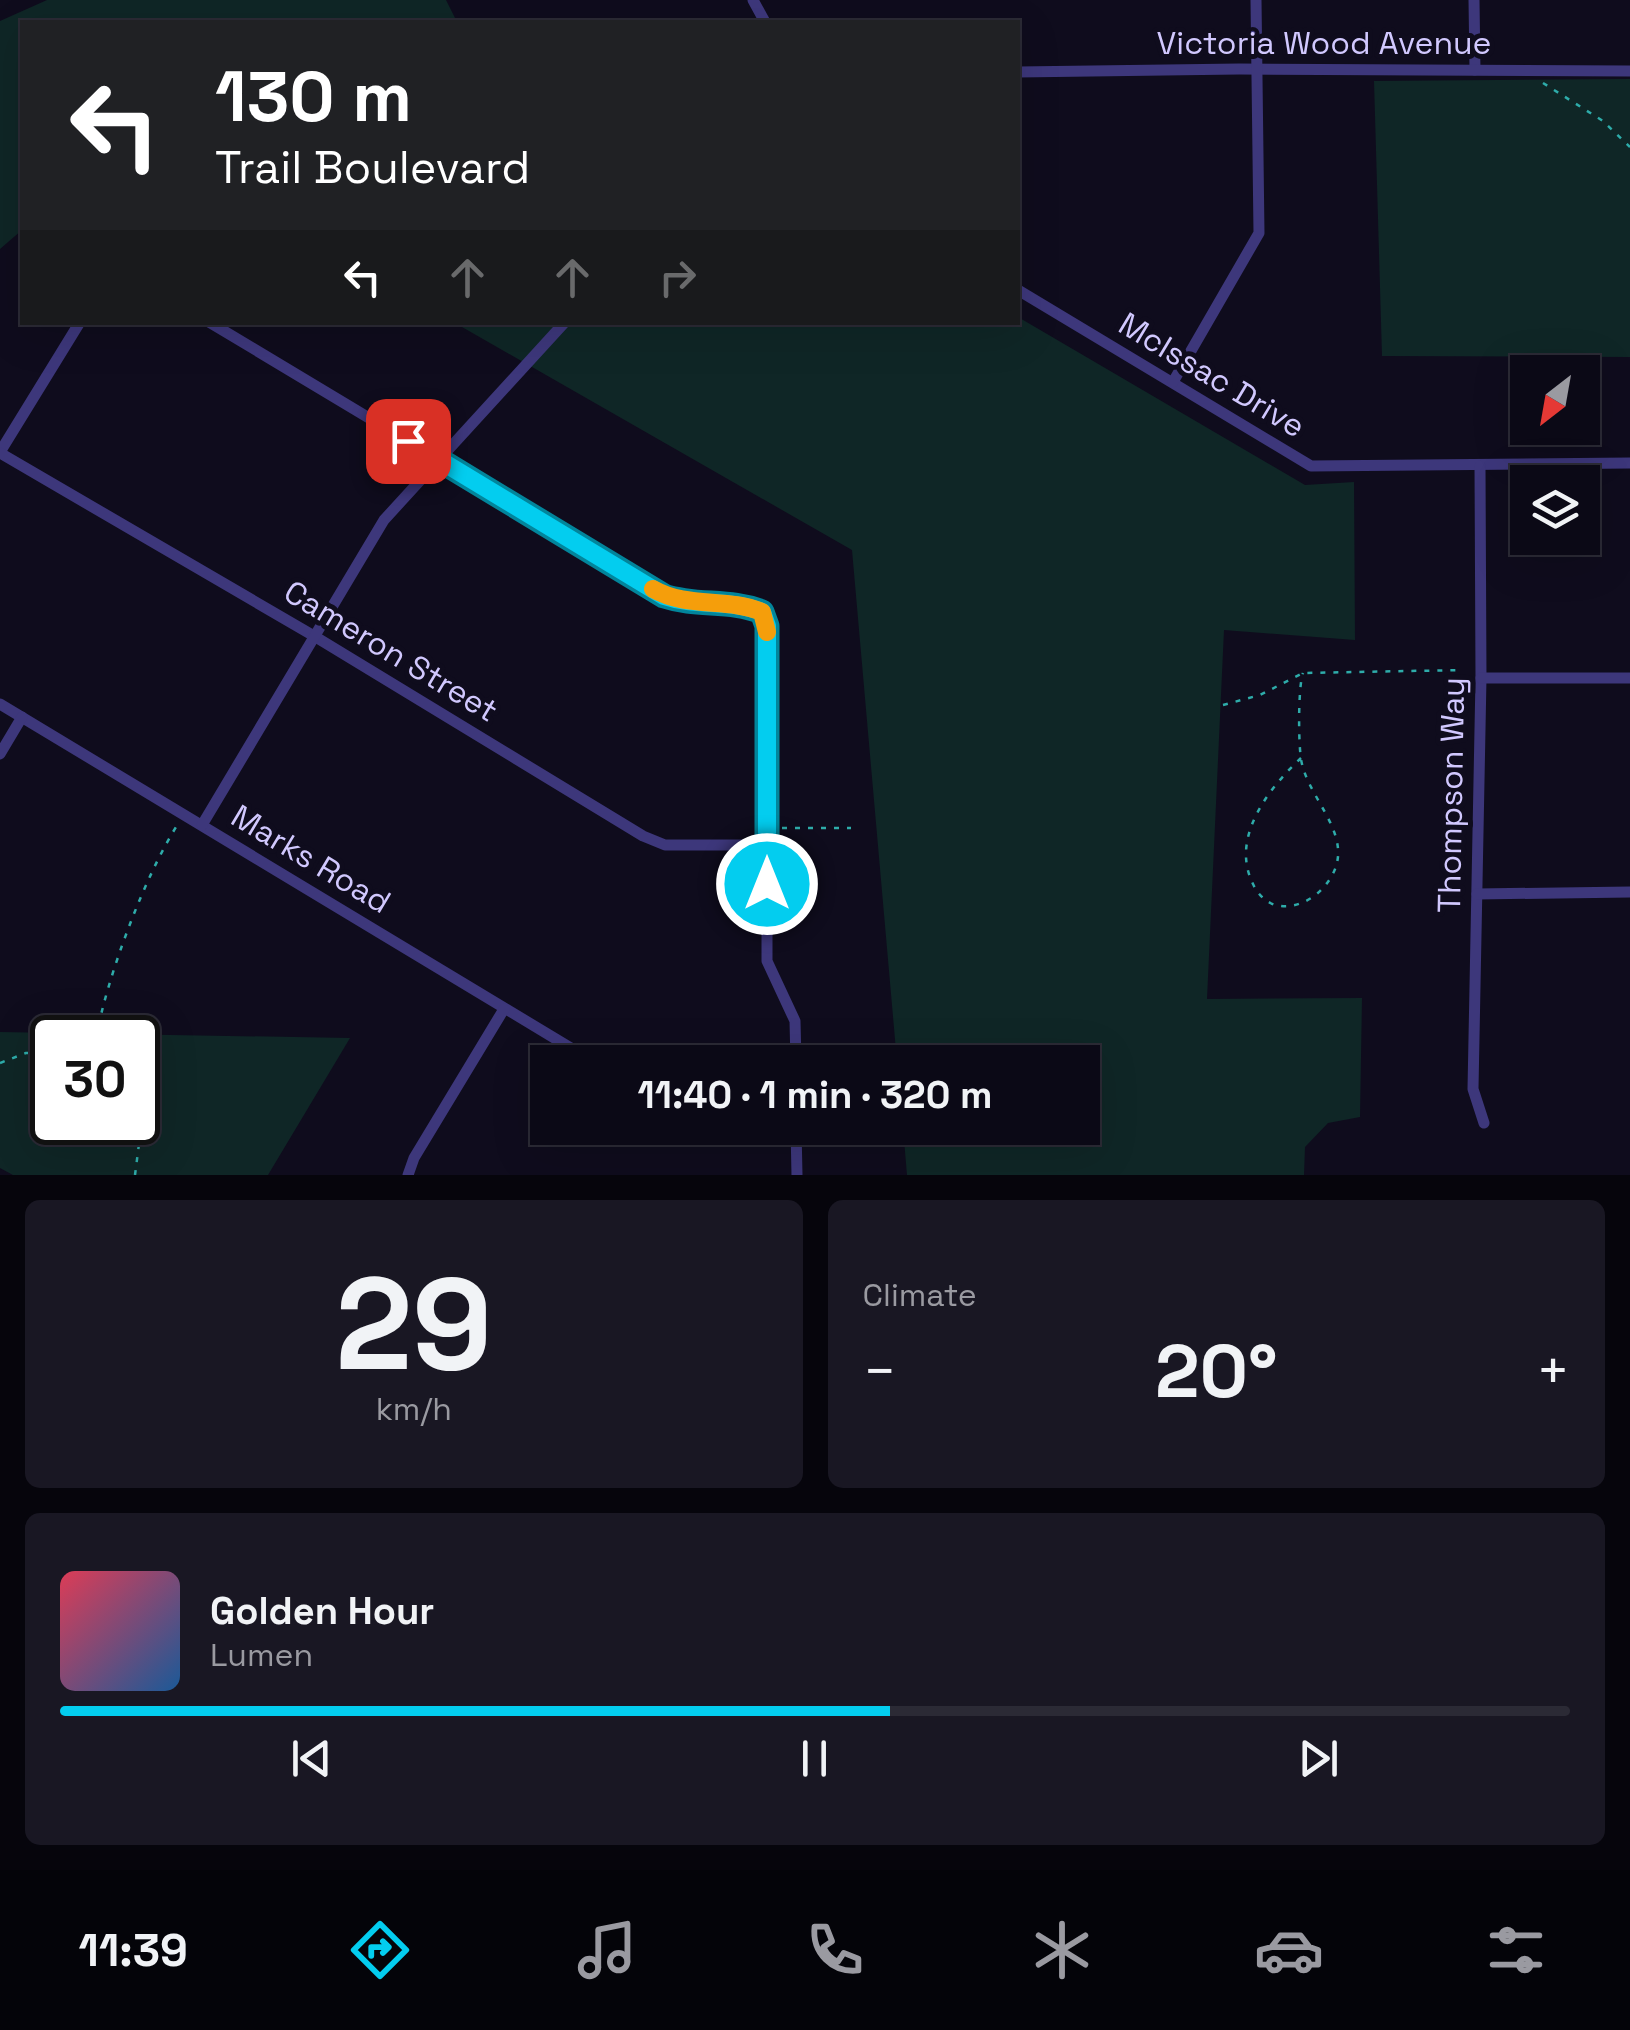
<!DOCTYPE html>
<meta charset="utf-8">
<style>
:root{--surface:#0b0916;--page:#191723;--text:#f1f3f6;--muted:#9a9aa1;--line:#2b2a35;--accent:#03cdef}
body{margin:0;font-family:"Space Grotesk",sans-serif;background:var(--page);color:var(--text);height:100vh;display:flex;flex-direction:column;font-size:38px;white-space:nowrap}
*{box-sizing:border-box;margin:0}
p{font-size:32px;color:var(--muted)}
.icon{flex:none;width:55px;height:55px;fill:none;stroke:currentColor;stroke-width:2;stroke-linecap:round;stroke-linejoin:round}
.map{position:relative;height:1175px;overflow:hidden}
.side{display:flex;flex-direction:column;gap:25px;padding:25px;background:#06050c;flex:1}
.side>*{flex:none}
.hud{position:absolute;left:20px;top:20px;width:1000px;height:305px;border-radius:0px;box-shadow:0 10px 40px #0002,0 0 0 2px var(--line);background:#202124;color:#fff;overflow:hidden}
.needle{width:65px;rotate:211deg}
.controls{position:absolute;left:1510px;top:355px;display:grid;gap:20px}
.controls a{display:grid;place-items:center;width:90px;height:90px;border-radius:0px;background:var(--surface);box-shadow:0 10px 40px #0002,0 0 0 2px var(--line);font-size:50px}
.speed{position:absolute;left:30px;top:1015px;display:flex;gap:20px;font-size:50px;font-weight:700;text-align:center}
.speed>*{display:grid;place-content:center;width:130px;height:130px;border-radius:50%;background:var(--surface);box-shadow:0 10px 40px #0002,0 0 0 2px var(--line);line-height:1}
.speed .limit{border:5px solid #111;border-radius:15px;background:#fff;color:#111}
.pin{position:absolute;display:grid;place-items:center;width:85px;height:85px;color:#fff;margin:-42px;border-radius:20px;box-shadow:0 5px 15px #0006}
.me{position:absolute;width:110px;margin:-55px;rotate:0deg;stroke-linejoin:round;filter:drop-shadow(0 0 8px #0008)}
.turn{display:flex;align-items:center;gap:35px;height:210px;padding:0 30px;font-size:45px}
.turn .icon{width:130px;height:130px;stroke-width:2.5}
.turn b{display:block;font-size:70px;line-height:85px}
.lanes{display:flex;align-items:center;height:95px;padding:0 30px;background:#0003;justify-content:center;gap:50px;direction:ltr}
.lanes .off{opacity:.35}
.big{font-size:75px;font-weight:700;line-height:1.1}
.side .card{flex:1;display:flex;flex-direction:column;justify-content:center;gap:15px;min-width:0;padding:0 35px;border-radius:15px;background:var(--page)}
.side .dial{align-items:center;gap:0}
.dial b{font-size:130px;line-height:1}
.song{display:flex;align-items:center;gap:30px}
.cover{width:120px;height:120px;border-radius:15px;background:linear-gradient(135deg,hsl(350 70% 55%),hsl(210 70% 35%))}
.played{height:10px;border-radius:5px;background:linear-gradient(90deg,var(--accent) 55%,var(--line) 55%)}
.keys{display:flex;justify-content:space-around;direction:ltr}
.heat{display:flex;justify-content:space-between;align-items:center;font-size:55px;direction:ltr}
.side .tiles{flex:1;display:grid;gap:25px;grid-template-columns:1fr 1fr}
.card:last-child{grid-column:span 2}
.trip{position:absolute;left:530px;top:1045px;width:570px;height:100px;border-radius:0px;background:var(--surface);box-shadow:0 10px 40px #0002,0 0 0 2px var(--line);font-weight:700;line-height:100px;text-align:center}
.dock{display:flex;height:160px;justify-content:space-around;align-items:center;background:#040409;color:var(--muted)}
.dock .icon{width:70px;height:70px}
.dock .on{color:var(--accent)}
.dock b{font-size:45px;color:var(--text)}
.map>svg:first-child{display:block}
.green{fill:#0f2626;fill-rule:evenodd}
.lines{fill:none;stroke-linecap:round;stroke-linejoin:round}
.path{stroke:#2eacaa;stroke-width:2.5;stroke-dasharray:5 8;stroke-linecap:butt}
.street{stroke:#3d377b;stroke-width:11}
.route-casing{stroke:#02859b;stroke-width:25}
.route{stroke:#03cdef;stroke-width:18}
.slow{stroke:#f59e0b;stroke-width:18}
.labels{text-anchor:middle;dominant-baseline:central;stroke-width:10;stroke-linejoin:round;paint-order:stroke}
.street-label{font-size:32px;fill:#d1c8fe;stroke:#0f0c1d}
</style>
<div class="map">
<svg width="1630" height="1175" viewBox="0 0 1630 1175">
<rect width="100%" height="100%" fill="#0f0c1d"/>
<!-- green -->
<g class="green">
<polygon points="47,0 446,0 457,22 22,22 22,230 0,249 0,21"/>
<polygon points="1630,79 1630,357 1382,356 1374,81"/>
<polygon points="1018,317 1305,485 1354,482 1355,640 1224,630 1207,999 1362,998 1360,1117 1328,1123 1305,1147 1304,1175 907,1175 903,1128 1082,1128 1082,1062 897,1062 852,550 455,323 1018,322"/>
<path d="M0 1032 350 1038 268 1175H13L0 1168ZM52 1038H138V1122H52Z"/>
</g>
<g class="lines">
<!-- path -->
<g class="path">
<polyline points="1543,83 1603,121 1630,147"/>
<polyline points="1223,705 1260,695 1303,673 1463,670"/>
<path d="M1301 758C1268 789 1230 838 1253 884 1258 895 1268 905 1281 906 1296 908 1313 899 1322 889 1364 844 1312 806 1302 764 1298 750 1298 686 1303 673"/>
<polyline points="782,828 851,828"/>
<path d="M96 1038C107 977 145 875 178 824"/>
<polyline points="0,1063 26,1053 52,1052"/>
<polyline points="135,1175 139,1144 136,1122"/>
</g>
<!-- street -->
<g class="street">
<polyline points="753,0 765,22"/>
<polyline points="1474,0 1475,70"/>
<polyline points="1018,72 1239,69 1630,71"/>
<polyline points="1018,290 1311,466 1630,463"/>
<path d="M209 322 664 595C697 607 730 599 762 613L767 626V961L795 1021 796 1062"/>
<polyline points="1173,382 1259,233 1256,0"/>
<polyline points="0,452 80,322"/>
<polyline points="0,453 314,636 643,836 665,845 767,845"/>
<polyline points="1480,466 1481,678 1473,1089 1484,1123"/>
<polyline points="1481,678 1630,678"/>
<polyline points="0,704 594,1062"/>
<polyline points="0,754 22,717"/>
<polyline points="202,825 384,520 565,322"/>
<polyline points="1477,894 1630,892"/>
<polyline points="796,1128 797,1175"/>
<polyline points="408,1175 414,1158 504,1009"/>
</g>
</g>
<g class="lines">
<!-- route casing -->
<g class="route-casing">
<path id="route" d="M408 441 664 596C697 607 730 599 762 612L767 626V884"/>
</g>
<!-- route -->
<use href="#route" class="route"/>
<!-- slow -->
<path class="slow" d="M653 589C688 609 726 597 762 612L767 632"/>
</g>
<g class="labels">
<!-- street labels -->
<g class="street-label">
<text x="1324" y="43">Victoria Wood Avenue</text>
<text transform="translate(1212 375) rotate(31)">McIssac Drive</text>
<text transform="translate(391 651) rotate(31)">Cameron Street</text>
<text transform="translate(1451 795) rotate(-89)">Thompson Way</text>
<text transform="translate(311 859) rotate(31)">Marks Road</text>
</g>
</g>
</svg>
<div class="controls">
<a><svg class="needle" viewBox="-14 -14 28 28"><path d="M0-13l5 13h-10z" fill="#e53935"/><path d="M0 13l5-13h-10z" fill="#9a9aa1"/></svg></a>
<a><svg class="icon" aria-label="layers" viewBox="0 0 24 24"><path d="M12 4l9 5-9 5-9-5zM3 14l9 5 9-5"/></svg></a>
</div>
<div class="speed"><div class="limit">30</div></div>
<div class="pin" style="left:408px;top:441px;background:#d93025"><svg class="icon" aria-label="arrive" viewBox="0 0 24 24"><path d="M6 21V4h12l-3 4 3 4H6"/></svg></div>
<svg class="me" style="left:767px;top:884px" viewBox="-20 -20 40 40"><circle r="17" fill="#03cdef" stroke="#fff" stroke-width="3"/><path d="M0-11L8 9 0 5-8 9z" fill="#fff"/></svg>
<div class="trip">11:40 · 1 min · 320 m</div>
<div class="hud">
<div class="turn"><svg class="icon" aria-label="left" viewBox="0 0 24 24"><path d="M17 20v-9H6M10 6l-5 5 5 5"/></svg><div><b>130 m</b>Trail Boulevard</div></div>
<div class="lanes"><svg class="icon" aria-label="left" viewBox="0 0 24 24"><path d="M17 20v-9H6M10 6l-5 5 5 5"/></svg><svg class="icon off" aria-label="ahead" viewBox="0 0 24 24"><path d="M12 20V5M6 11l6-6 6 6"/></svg><svg class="icon off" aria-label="ahead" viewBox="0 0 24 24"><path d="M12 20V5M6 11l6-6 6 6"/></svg><svg class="icon off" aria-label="right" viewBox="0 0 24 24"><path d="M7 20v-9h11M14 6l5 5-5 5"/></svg></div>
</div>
</div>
<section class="side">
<div class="tiles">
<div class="card dial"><b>29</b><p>km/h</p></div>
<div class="card"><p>Climate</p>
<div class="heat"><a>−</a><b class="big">20°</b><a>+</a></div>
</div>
<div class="card">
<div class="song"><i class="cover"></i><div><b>Golden Hour</b><p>Lumen</p></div></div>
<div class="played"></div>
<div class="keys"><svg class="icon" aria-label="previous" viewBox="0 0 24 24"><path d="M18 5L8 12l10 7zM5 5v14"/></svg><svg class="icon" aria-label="pause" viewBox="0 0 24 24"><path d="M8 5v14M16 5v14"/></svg><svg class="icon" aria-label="next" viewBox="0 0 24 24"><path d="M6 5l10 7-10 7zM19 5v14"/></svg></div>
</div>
</div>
</section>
<nav class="dock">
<b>11:39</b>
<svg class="icon on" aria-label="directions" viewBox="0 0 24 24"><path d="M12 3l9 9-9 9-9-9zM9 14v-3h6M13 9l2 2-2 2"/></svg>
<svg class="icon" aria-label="music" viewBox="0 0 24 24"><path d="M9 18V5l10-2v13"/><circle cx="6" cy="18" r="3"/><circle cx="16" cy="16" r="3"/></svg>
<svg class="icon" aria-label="phone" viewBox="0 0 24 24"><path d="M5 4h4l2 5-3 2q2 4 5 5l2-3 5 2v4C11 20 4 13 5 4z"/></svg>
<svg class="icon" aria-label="climate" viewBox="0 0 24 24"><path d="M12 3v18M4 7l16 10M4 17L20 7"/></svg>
<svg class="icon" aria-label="car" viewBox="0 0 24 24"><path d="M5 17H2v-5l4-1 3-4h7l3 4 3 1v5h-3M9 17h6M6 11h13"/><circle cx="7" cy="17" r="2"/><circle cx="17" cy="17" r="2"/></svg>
<svg class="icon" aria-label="filters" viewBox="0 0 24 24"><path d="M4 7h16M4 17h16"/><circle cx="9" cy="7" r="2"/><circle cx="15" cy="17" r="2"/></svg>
</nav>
